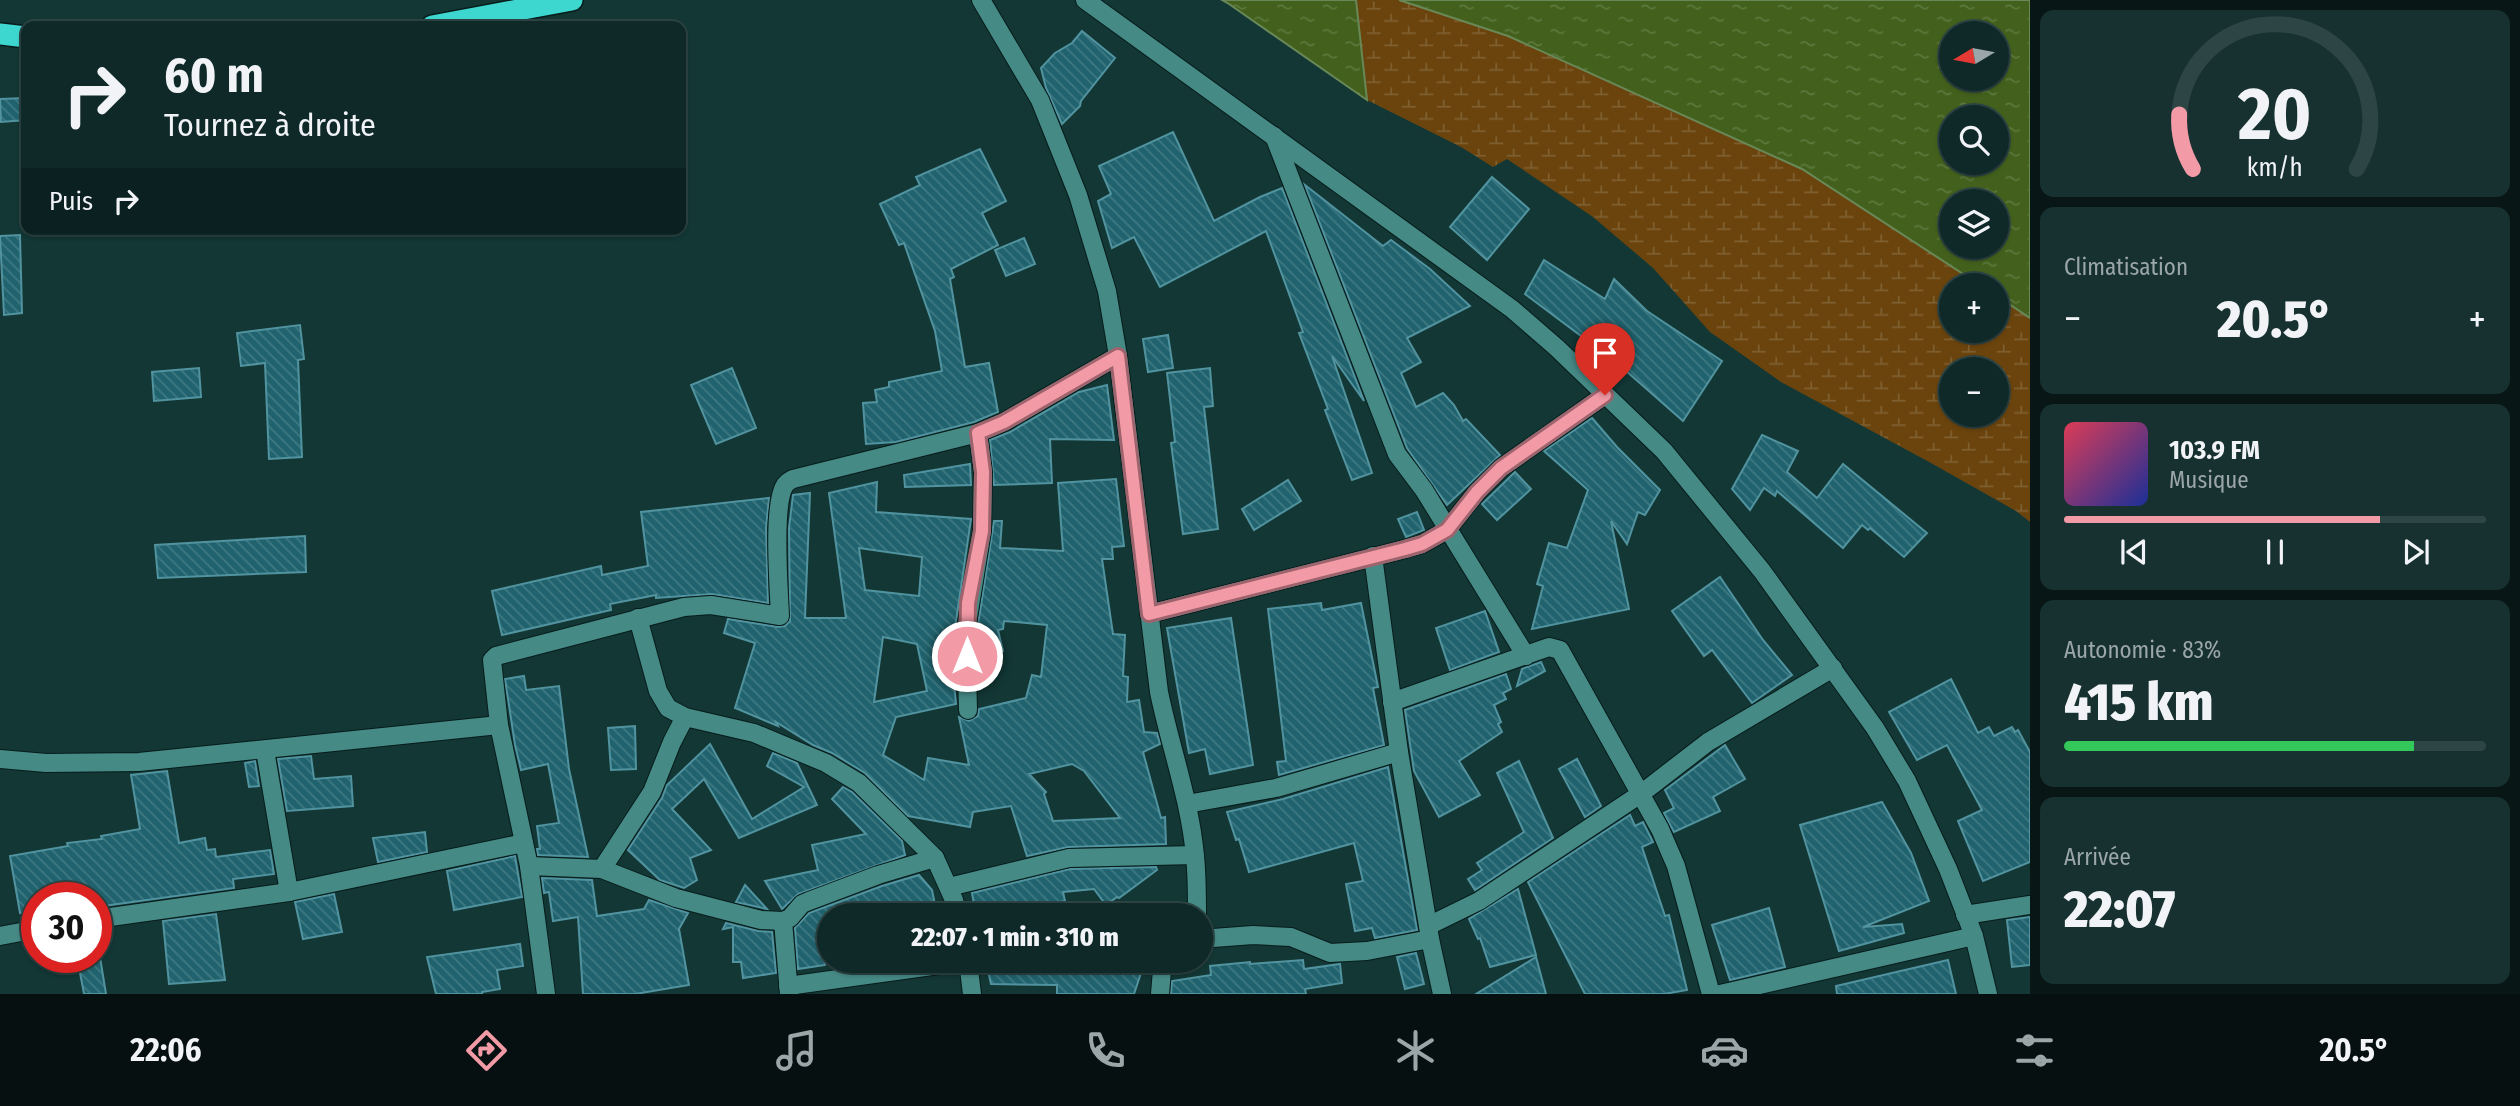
<!DOCTYPE html>
<html lang="fr">
<meta charset="utf-8">
<style>
:root{--surface:#0e2928;--page:#173130;--text:#f1f3f6;--muted:#9ba6a8;--line:#2e4545;--accent:#f39aa7}
body{margin:0;font-family:"Fira Sans Condensed",sans-serif;background:var(--page);color:var(--text);height:100vh;display:flex;flex-direction:column;font-size:26px;white-space:nowrap}
*{box-sizing:border-box;margin:0}
p{font-size:23px;color:var(--muted)}
.icon{flex:none;width:38px;height:38px;fill:none;stroke:currentColor;stroke-width:2;stroke-linecap:round;stroke-linejoin:round}
.map{position:relative;flex:1;overflow:hidden}
.details{display:flex;flex-direction:column;gap:10px;padding:10px;background:#081716;width:490px}
.details>*{flex:none}
.top-card{position:absolute;left:21px;top:21px;width:665px;height:214px;border-radius:14px;box-shadow:0 2px 5px #0004,0 0 0 2px var(--line);background:#0e2928;color:var(--text);overflow:hidden}
.needle{width:46px;rotate:260deg}
.tools{position:absolute;left:1939px;top:21px;display:grid;gap:14px}
.tools a{display:grid;place-items:center;width:70px;height:70px;border-radius:50%;background:var(--surface);box-shadow:0 2px 5px #0004,0 0 0 2px var(--line);font-size:35px}
.speed{position:absolute;left:21px;top:882px;display:flex;gap:14px;font-size:35px;font-weight:700;text-align:center}
.speed>*{display:grid;place-content:center;width:91px;height:91px;border-radius:50%;background:var(--surface);box-shadow:0 2px 5px #0004,0 0 0 2px var(--line);line-height:1}
.speed .limit{border:10px solid #d22;background:#fff;color:#111}
.pin{position:absolute;display:grid;place-items:center;width:60px;height:60px;color:#fff;margin:-72px -30px;border-radius:50% 50% 50% 0;rotate:-45deg;box-shadow:0 0 7px #0007}
.pin .icon{rotate:45deg}
.me{position:absolute;width:77px;margin:-38px;rotate:0deg;stroke-linejoin:round;filter:drop-shadow(0 0 5px #0008)}
.turn{display:flex;align-items:center;gap:24px;height:147px;padding:0 28px;font-size:32px}
.turn .icon{width:91px;height:91px;stroke-width:2.5}
.turn b{display:block;font-size:49px;line-height:60px}
.then{display:flex;align-items:center;height:66px;padding:0 28px;background:#0003;gap:14px;font-size:26px}
.big{font-size:52px;font-weight:800;line-height:1.1}
.details .widget{flex:1;display:flex;flex-direction:column;justify-content:center;gap:10px;min-width:0;padding:0 24px;border-radius:14px;background:var(--page)}
.details .dial{align-items:center;gap:0}
.dial svg{height:182px;overflow:visible;fill:none;stroke:var(--line);stroke-width:7;stroke-linecap:round;text-anchor:middle}
.dial text{fill:var(--text);stroke:none}
.song{display:flex;align-items:center;gap:21px}
.cover{width:84px;height:84px;border-radius:10px;background:linear-gradient(135deg,hsl(350 70% 55%),hsl(230 70% 35%))}
.played{height:7px;border-radius:4px;background:linear-gradient(90deg,var(--accent) 75%,var(--line) 75%)}
.keys{display:flex;justify-content:space-around;direction:ltr}
.heat{display:flex;justify-content:space-between;align-items:center;font-size:38px;direction:ltr}
.charge{height:10px;border-radius:5px;background:linear-gradient(90deg,#34c759 83%,var(--line) 0)}
.trip{position:absolute;left:817px;top:903px;width:396px;height:70px;border-radius:35px;background:var(--surface);box-shadow:0 2px 5px #0004,0 0 0 2px var(--line);font-weight:800;line-height:70px;text-align:center}
.menu{display:flex;height:112px;justify-content:space-around;align-items:center;background:#061010;color:var(--muted)}
.menu .icon{width:49px;height:49px}
.menu .selected{color:var(--accent)}
.menu b{font-size:32px;color:var(--text)}
main{display:flex;flex:1;min-height:0}
.map>svg:first-child{display:block}
.wetland{fill:url(#wetland-marsh);fill-rule:evenodd}
.water{fill:url(#water-ripples);stroke:#698857;stroke-width:2;fill-rule:evenodd}
.building{fill:url(#building-back-hatch);stroke:#51939f;stroke-width:2;fill-rule:evenodd}
.lines{fill:none;stroke-linecap:round;stroke-linejoin:round}
.street-casing{stroke:#071c1b;stroke-width:20}
.highway-casing{stroke:#071c1b;stroke-width:24}
.street{stroke:#468a86;stroke-width:18}
.highway{stroke:#3ed7cf;stroke-width:21}
.route-casing{stroke:#9e646d;stroke-width:18}
.route{stroke:#f39aa7;stroke-width:12}
</style>
<main>
<div class="map">
<svg width="2030" height="994" viewBox="0 0 2030 994">
<defs>
<pattern id="wetland-marsh" width="20" height="14" patternUnits="userSpaceOnUse" patternTransform="scale(1.75)"><rect width="20" height="14" fill="#6b440d"/><path d="M1 5h8M5 5V1M11 12h8M15 12V8" fill="none" stroke="#7e5f30"/></pattern>
<pattern id="water-ripples" width="26" height="14" patternUnits="userSpaceOnUse" patternTransform="scale(1.75)"><rect width="26" height="14" fill="#43611c"/><path d="M2 4q2-2 4 0t4 0M15 11q2-2 4 0t4 0" fill="none" stroke="#5c783d"/></pattern>
<pattern id="building-back-hatch" width="6" height="6" patternUnits="userSpaceOnUse" patternTransform="scale(1.75)"><rect width="6" height="6" fill="#20636e"/><path d="M-1 5l2 2M0 0l6 6M5-1l2 2" fill="none" stroke="#3f7982"/></pattern>
</defs>
<rect width="100%" height="100%" fill="#123735"/>
<!-- wetland -->
<path class="wetland" d="M1356 0H1399L1508 36 1802 169 1980 285H1951V331H1997V296L2030 318V522L2016 511 1931 463 1781 382 1710 332 1653 268 1593 217 1507 159 1493 167 1461 147 1367 100ZM1951 369H1997V415H1951Z"/>
<!-- water -->
<g class="water">
<polygon points="1222,0 1356,0 1367,100 1229,4"/>
<path d="M1399 0H2030V318L1997 296V285H1980L1802 169 1508 36ZM1951 33H1997V79H1951ZM1951 117H1997V163H1951ZM1951 201H1997V247H1951Z"/>
</g>
<!-- building -->
<g class="building">
<polygon points="1082,31 1115,58 1081,101 1080,106 1062,124 1046,88 1041,68 1055,53 1072,43"/>
<polygon points="26,98 26,120 1,122 0,99"/>
<polygon points="1173,132 1214,221 1260,197 1282,188 1364,401 1332,356 1372,473 1352,480 1325,410 1328,409 1299,333 1303,332 1266,231 1160,287 1134,237 1112,248 1098,201 1111,194 1099,166"/>
<polygon points="980,149 1006,201 982,213 998,245 951,269 954,277 950,279 965,367 989,363 998,412 974,422 896,442 866,444 863,403 877,402 875,390 889,387 889,382 942,371 935,331 904,243 899,245 880,204 920,185 916,177"/>
<polygon points="1492,177 1529,209 1487,260 1450,227"/>
<polygon points="1305,185 1383,246 1391,240 1430,269 1470,306 1407,338 1421,362 1401,373 1416,407 1443,393 1454,405 1463,421 1466,419 1500,455 1447,505 1407,448"/>
<polygon points="20,235 22,313 4,315 0,236"/>
<polygon points="1024,238 1035,264 1006,276 995,250"/>
<polygon points="1544,260 1605,299 1614,279 1647,311 1722,361 1683,421 1617,363 1525,294"/>
<polygon points="300,325 304,359 298,360 302,457 269,459 265,363 241,366 237,333"/>
<polygon points="1168,335 1173,368 1148,372 1143,339"/>
<polygon points="199,368 201,397 154,401 152,372"/>
<polygon points="732,368 756,428 716,444 691,385"/>
<polygon points="1210,368 1213,406 1204,407 1218,529 1183,534 1171,443 1175,442 1167,373"/>
<polygon points="1107,385 1114,440 1050,439 1052,483 994,485 990,440 1010,432 1079,392"/>
<polygon points="1592,418 1617,447 1660,490 1645,515 1638,512 1627,544 1611,521 1629,609 1532,629 1543,586 1537,584 1549,543 1567,548 1588,490 1544,451"/>
<polygon points="1762,435 1798,451 1787,472 1817,498 1843,464 1927,533 1904,557 1870,528 1868,530 1862,525 1843,548 1777,491 1775,496 1764,488 1750,510 1732,489"/>
<polygon points="970,464 971,485 905,487 904,475"/>
<polygon points="1515,472 1531,489 1497,520 1482,504"/>
<path d="M1116 479 1124 546 1112 547 1113 559H1102L1113 634 1125 635 1123 676 1128 677 1127 702 1139 700 1144 732 1157 733 1160 744 1143 752 1161 818 1165 817 1166 844 1068 847 1027 856 1011 806 973 812 970 827 908 816 865 773 832 753 813 745 776 722 778 726 735 708 755 643 724 633 728 619 778 627 785 626 790 621 789 528 793 495 810 493 805 618H846L829 493 877 482 876 512 971 519 955 628V661L952 662 956 704 896 717 883 755 924 780 928 758 969 765 959 717 969 721 978 716 979 709 1026 698 1032 675 1041 677 1047 625 1004 621 1003 629 998 630 1003 651 978 657 977 631 994 521H1002L1000 548 1063 551 1058 483ZM859 548 922 557 919 596 865 590ZM883 637 917 644 927 691 874 702ZM1072 764 1084 771 1120 818 1053 821 1044 794 1046 792 1029 774Z"/>
<polygon points="1288,480 1301,501 1254,530 1242,509"/>
<polygon points="769,498 766,528 768,603 712,594 656,598 656,595 610,604 611,610 502,635 492,591 601,566 602,575 648,566 641,512"/>
<polygon points="1417,512 1424,530 1406,537 1398,519"/>
<polygon points="305,536 306,572 158,578 155,545"/>
<polygon points="1720,577 1763,640 1792,675 1752,703 1712,650 1704,656 1672,611"/>
<polygon points="1321,603 1322,610 1361,603 1378,687 1373,688 1384,745 1279,775 1277,762 1286,761 1268,609"/>
<polygon points="1485,611 1499,652 1450,670 1436,628"/>
<polygon points="1231,618 1253,765 1210,774 1205,749 1189,753 1167,628"/>
<polygon points="1541,662 1545,671 1517,686 1522,669"/>
<polygon points="1506,674 1511,689 1503,693 1506,699 1494,705 1501,722 1498,724 1502,732 1459,761 1480,795 1439,817 1414,771 1405,710"/>
<polygon points="524,676 526,690 559,686 569,769 588,857 538,855 537,849 540,849 537,826 559,823 548,764 521,770 515,745 505,679"/>
<polygon points="1951,679 1978,733 1989,727 1994,736 2012,727 2015,732 2018,730 2030,752 2030,862 1983,881 1958,821 1982,810 1947,745 1917,760 1889,712"/>
<polygon points="635,726 636,769 611,770 608,728"/>
<polygon points="710,744 752,819 804,787 767,766 773,753 797,763 817,805 739,838 704,779 672,809 711,850 690,858 697,880 684,888 660,880 628,850 662,798 667,785"/>
<polygon points="1725,745 1745,779 1713,797 1720,811 1674,832 1664,813 1674,808 1665,790"/>
<polygon points="311,756 314,779 351,776 353,806 287,811 278,759"/>
<polygon points="1577,759 1601,806 1585,817 1559,769"/>
<polygon points="255,761 259,786 249,787 245,763"/>
<polygon points="1519,761 1553,838 1475,890 1468,879 1482,870 1477,863 1524,832 1497,773"/>
<polygon points="1388,767 1417,930 1375,938 1372,928 1355,931 1346,884 1363,881 1354,843 1249,872 1239,839 1236,840 1227,812 1283,799"/>
<polygon points="167,771 179,843 205,838 207,850 215,849 216,857 270,850 274,874 233,879 234,888 96,907 96,898 37,898 37,910 20,913 10,856 68,846 67,843 102,839 101,836 140,829 131,775"/>
<polygon points="843,787 852,792 902,841 905,855 798,894 782,909 765,881 818,870 812,845 866,834 832,799"/>
<polygon points="1882,802 1911,853 1929,901 1863,927 1902,924 1904,933 1839,951 1800,825"/>
<polygon points="1630,815 1635,826 1643,822 1653,842 1642,847 1665,916 1669,915 1687,990 1664,994 1585,994 1528,882"/>
<polygon points="425,832 427,852 378,862 373,838"/>
<polygon points="515,856 522,897 454,910 447,871"/>
<polygon points="1156,867 1157,870 1119,898 1117,897 1106,905 1094,889 1063,892 1065,901 993,915 976,915 972,893 1070,869"/>
<polygon points="919,875 932,890 937,915 880,915 878,904 850,915 830,915 830,923 819,927 825,965 798,969 795,928 809,913 882,886"/>
<polygon points="542,878 592,880 597,916 644,909 649,900 688,913 679,929 689,985 635,994 583,994 578,917 553,921 549,892 544,893"/>
<polygon points="745,885 767,909 736,902"/>
<polygon points="1518,889 1536,955 1490,967 1480,938 1478,939 1469,919"/>
<polygon points="334,894 342,932 303,939 295,902"/>
<polygon points="1769,908 1785,967 1730,980 1712,925"/>
<polygon points="216,914 225,980 169,984 163,921"/>
<polygon points="2030,917 2030,965 2012,967 2007,920"/>
<polygon points="726,923 758,931 772,932 776,973 743,978 741,962 733,962 733,927 723,929"/>
<polygon points="520,944 523,966 497,970 500,989 482,992 482,994 436,994 427,957"/>
<polygon points="1416,953 1424,984 1405,989 1397,957"/>
<polygon points="77,957 100,957 106,994 84,994"/>
<polygon points="1536,957 1546,994 1476,994"/>
<polygon points="1303,960 1304,969 1340,964 1342,983 1305,989 1306,994 1171,994 1172,981 1211,975 1210,966 1250,962 1250,964"/>
<polygon points="1948,960 1956,994 1837,994 1836,986"/>
<polygon points="986,961 1145,961 1134,994 1057,994 1057,985 991,984"/>
</g>
<g class="lines">
<!-- street casing -->
<g class="street-casing">
<g id="street">
<path d="M981 0 1040 100 1078 195 1107 291 1118 356 1159 692C1170 746 1190 800 1195 856 1197 875 1197 896 1197 915"/>
<polyline points="1085,0 1512,309 1557,348 1664,451 1762,571 1875,728 1907,781 1948,869 1974,936 1988,994"/>
<polyline points="1274,136 1397,454 1424,490 1526,656"/>
<polyline points="1373,556 1399,752 1428,926"/>
<polyline points="1149,614 1405,549 1422,544 1447,530 1477,492 1501,468 1605,395"/>
<polyline points="638,618 658,691 668,708 685,717 754,733 826,763 859,783 935,858 954,900 958,915"/>
<polyline points="1392,702 1549,647 1560,650 1660,829 1676,866 1711,994"/>
<polyline points="968,710 966,630 982,531 983,472 978,433"/>
<polyline points="265,750 289,892"/>
<polyline points="0,759 46,763 139,762 499,725"/>
<polyline points="1187,804 1276,788 1399,752"/>
<polyline points="529,866 602,869 676,898 761,920 783,921 790,918 802,904 809,901 878,875 935,858"/>
<polyline points="602,869 652,792 672,742 685,717"/>
<polyline points="949,887 1069,858 1195,855"/>
<polyline points="1965,915 2030,905"/>
<polyline points="96,919 289,892 524,843"/>
<polyline points="783,921 789,994"/>
<polyline points="0,936 37,929"/>
<polyline points="1200,939 1253,935 1291,937 1330,953 1367,951 1430,939 1428,926 1479,901 1642,793 1708,742 1833,668"/>
<polyline points="1430,939 1442,994"/>
<polyline points="968,961 972,994"/>
<polyline points="788,986 968,961"/>
<path d="M546 994 529 866 499 725 492 660 496 656 684 607 711 605 780 616C779 590 772 504 785 485 788 481 789 481 793 479L978 433 1004 422 1118 356"/>
<polyline points="1160,994 1162,970 1170,961"/>
<polyline points="1720,994 1974,936"/>
</g>
</g>
<!-- highway casing -->
<g class="highway-casing">
<g id="highway">
<polyline points="432,26 572,0"/>
<polyline points="0,34 26,37"/>
</g>
</g>
<!-- street -->
<use href="#street" class="street"/>
<!-- highway -->
<use href="#highway" class="highway"/>
</g>
<g class="lines">
<!-- route casing -->
<g class="route-casing">
<polyline id="route" points="967,656 968,603 982,531 983,472 978,433 1004,422 1118,356 1149,614 1405,549 1422,544 1447,530 1477,492 1501,468 1605,395"/>
</g>
<!-- route -->
<use href="#route" class="route"/>
</g>
</svg>
<div class="tools">
<a><svg class="needle" viewBox="-14 -14 28 28"><path d="M0-13l5 13h-10z" fill="#e53935"/><path d="M0 13l5-13h-10z" fill="#9ba6a8"/></svg></a>
<a><svg class="icon" aria-label="search" viewBox="0 0 24 24"><circle cx="10" cy="10" r="6"/><path d="M15 15l6 6"/></svg></a>
<a><svg class="icon" aria-label="layers" viewBox="0 0 24 24"><path d="M12 4l9 5-9 5-9-5zM3 14l9 5 9-5"/></svg></a>
<a>+</a>
<a>−</a>
</div>
<div class="speed"><div class="limit">30</div></div>
<div class="pin" style="left:1605px;top:395px;background:#d93025"><svg class="icon" aria-label="arrive" viewBox="0 0 24 24"><path d="M6 21V4h12l-3 4 3 4H6"/></svg></div>
<svg class="me" style="left:967px;top:656px" viewBox="-20 -20 40 40"><circle r="17" fill="#f39aa7" stroke="#fff" stroke-width="3"/><path d="M0-11L8 9 0 5-8 9z" fill="#fff"/></svg>
<div class="trip">22:07 · 1 min · 310 m</div>
<div class="top-card">
<div class="turn"><svg class="icon" aria-label="right" viewBox="0 0 24 24"><path d="M7 20v-9h11M14 6l5 5-5 5"/></svg><div><b>60 m</b>Tournez à droite</div></div>
<div class="then">Puis<svg class="icon" aria-label="right" viewBox="0 0 24 24"><path d="M7 20v-9h11M14 6l5 5-5 5"/></svg></div>
</div>
</div>
<section class="details">
<div class="widget dial"><svg viewBox="0 0 100 80">
<path d="M14 69A42 42 0 1 1 86 69"/>
<path d="M14 69A42 42 0 0 1 8 45" stroke="#f39aa7"/>
<text x="50" y="56" font-size="32" font-weight="700">20</text>
<text x="50" y="72" font-size="11">km/h</text>
</svg></div>
<div class="widget"><p>Climatisation</p>
<div class="heat"><a>−</a><b class="big">20.5°</b><a>+</a></div>
</div>
<div class="widget">
<div class="song"><i class="cover"></i><div><b>103.9 FM</b><p>Musique</p></div></div>
<div class="played"></div>
<div class="keys"><svg class="icon" aria-label="previous" viewBox="0 0 24 24"><path d="M18 5L8 12l10 7zM5 5v14"/></svg><svg class="icon" aria-label="pause" viewBox="0 0 24 24"><path d="M8 5v14M16 5v14"/></svg><svg class="icon" aria-label="next" viewBox="0 0 24 24"><path d="M6 5l10 7-10 7zM19 5v14"/></svg></div>
</div>
<div class="widget"><p>Autonomie · 83%</p><b class="big">415 km</b><div class="charge"></div></div>
<div class="widget"><p>Arrivée</p><b class="big">22:07</b></div>
</section>
</main>
<nav class="menu">
<b>22:06</b>
<svg class="icon selected" aria-label="directions" viewBox="0 0 24 24"><path d="M12 3l9 9-9 9-9-9zM9 14v-3h6M13 9l2 2-2 2"/></svg>
<svg class="icon" aria-label="music" viewBox="0 0 24 24"><path d="M9 18V5l10-2v13"/><circle cx="6" cy="18" r="3"/><circle cx="16" cy="16" r="3"/></svg>
<svg class="icon" aria-label="phone" viewBox="0 0 24 24"><path d="M5 4h4l2 5-3 2q2 4 5 5l2-3 5 2v4C11 20 4 13 5 4z"/></svg>
<svg class="icon" aria-label="climate" viewBox="0 0 24 24"><path d="M12 3v18M4 7l16 10M4 17L20 7"/></svg>
<svg class="icon" aria-label="car" viewBox="0 0 24 24"><path d="M5 17H2v-5l4-1 3-4h7l3 4 3 1v5h-3M9 17h6M6 11h13"/><circle cx="7" cy="17" r="2"/><circle cx="17" cy="17" r="2"/></svg>
<svg class="icon" aria-label="filters" viewBox="0 0 24 24"><path d="M4 7h16M4 17h16"/><circle cx="9" cy="7" r="2"/><circle cx="15" cy="17" r="2"/></svg>
<b>20.5°</b>
</nav>
